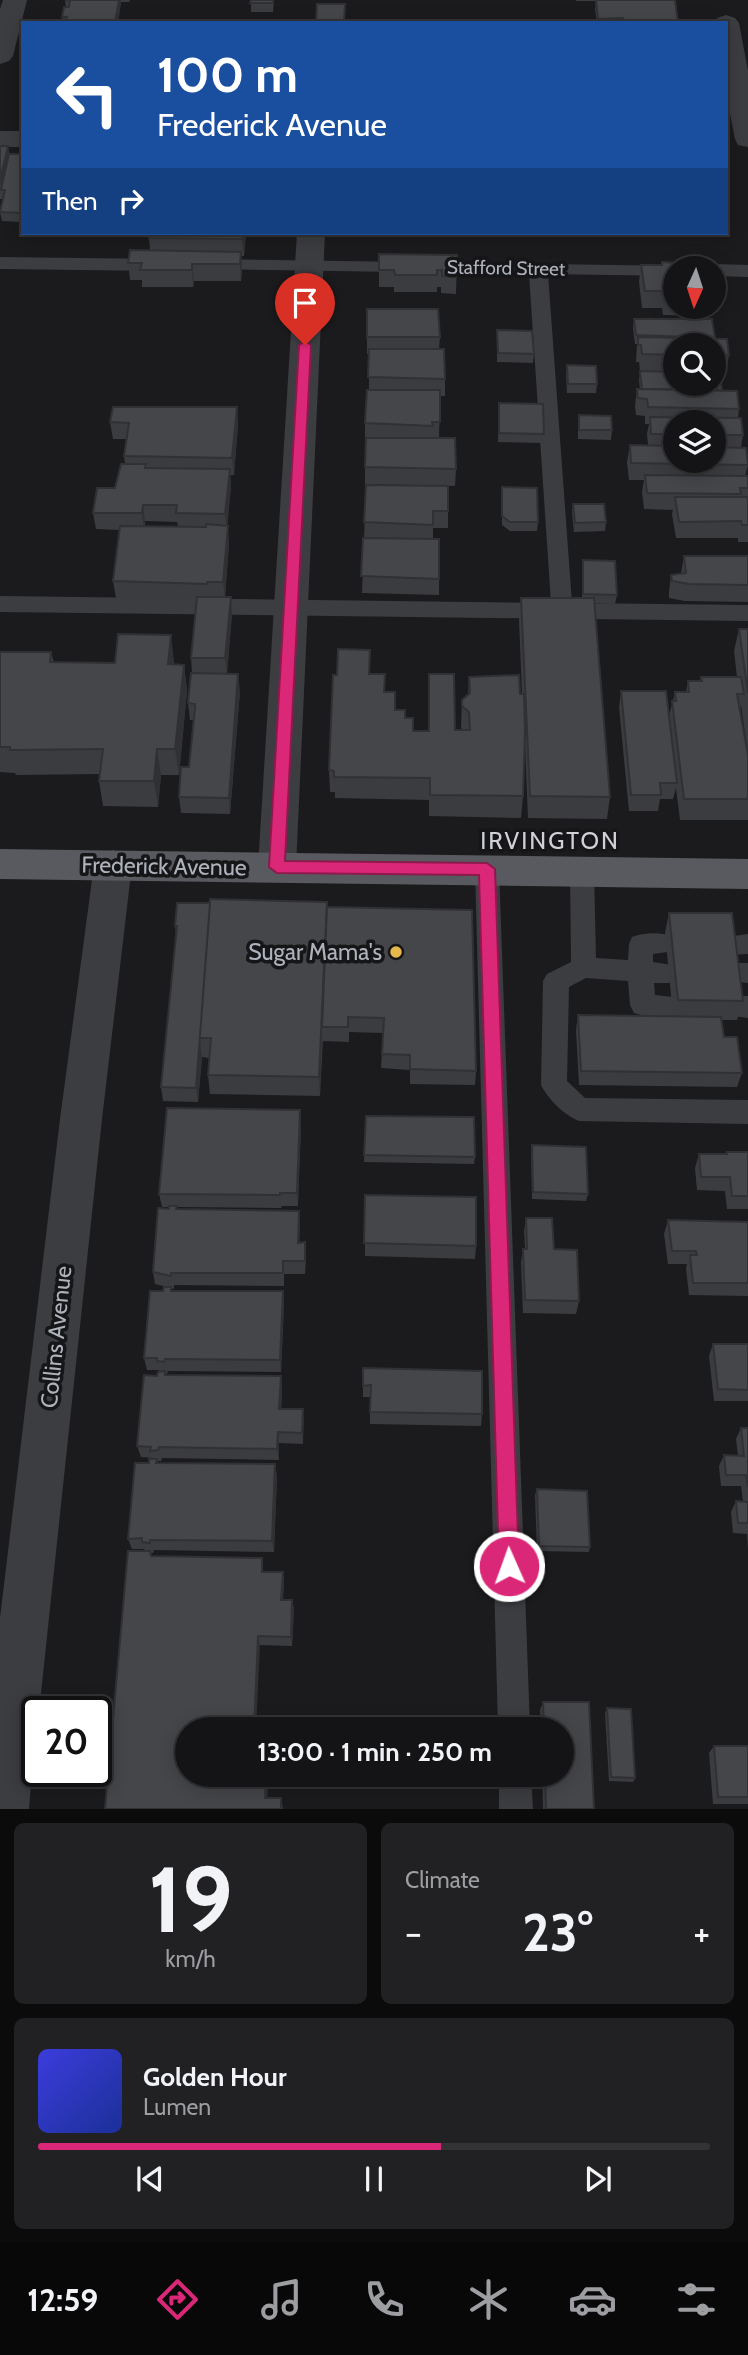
<!DOCTYPE html>
<meta charset="utf-8">
<style>
:root{--surface:#141416;--page:#212123;--text:#f1f3f6;--muted:#9d9ea1;--line:#333335;--accent:#db2777}
body{margin:0;font-family:Cabin,sans-serif;background:var(--page);color:var(--text);height:100vh;display:flex;flex-direction:column;font-size:26px;white-space:nowrap}
*{box-sizing:border-box;margin:0}
p{font-size:23px;color:var(--muted)}
.icon{flex:none;width:38px;height:38px;fill:none;stroke:currentColor;stroke-width:2;stroke-linecap:round;stroke-linejoin:round}
.map{position:relative;height:1809px;overflow:hidden}
.details{display:flex;flex-direction:column;gap:14px;padding:14px;background:#0b0b0c;flex:1}
.details>*{flex:none}
.banner{position:absolute;left:21px;top:21px;width:707px;height:214px;border-radius:0px;box-shadow:0 4px 18px #0003,0 0 0 2px var(--line);background:#1a4fa0;color:#fff;overflow:hidden}
.needle{width:46px;rotate:183deg}
.fabs{position:absolute;left:663px;top:256px;display:grid;gap:14px}
.fabs a{display:grid;place-items:center;width:63px;height:63px;border-radius:50%;background:var(--surface);box-shadow:0 4px 18px #0003,0 0 0 2px var(--line);font-size:35px}
.speed{position:absolute;left:21px;top:1696px;display:flex;gap:14px;font-size:35px;font-weight:700;text-align:center}
.speed>*{display:grid;place-content:center;width:91px;height:91px;border-radius:50%;background:var(--surface);box-shadow:0 4px 18px #0003,0 0 0 2px var(--line);line-height:1}
.speed .limit{border:4px solid #111;border-radius:10px;background:#fff;color:#111}
.pin{position:absolute;display:grid;place-items:center;width:60px;height:60px;color:#fff;margin:-72px -30px;border-radius:50% 50% 50% 0;rotate:-45deg;box-shadow:0 0 7px #0007}
.pin .icon{rotate:45deg}
.me{position:absolute;width:77px;margin:-38px;rotate:358deg;stroke-linejoin:round;filter:drop-shadow(0 0 5px #0008)}
.turn{display:flex;align-items:center;gap:24px;height:147px;padding:0 21px;font-size:32px}
.turn .icon{width:91px;height:91px;stroke-width:2.5}
.turn b{display:block;font-size:49px;line-height:60px}
.then{display:flex;align-items:center;height:66px;padding:0 21px;background:#0003;gap:14px;font-size:26px}
.big{font-size:52px;font-weight:700;line-height:1.1}
.details .card{flex:1;display:flex;flex-direction:column;justify-content:center;gap:10px;min-width:0;padding:0 24px;border-radius:10px;background:var(--page)}
.details .dial{align-items:center;gap:0}
.dial b{font-size:91px;line-height:1}
.song{display:flex;align-items:center;gap:21px}
.cover{width:84px;height:84px;border-radius:10px;background:linear-gradient(135deg,hsl(240 70% 55%),hsl(230 70% 35%))}
.played{height:7px;border-radius:4px;background:linear-gradient(90deg,var(--accent) 60%,var(--line) 60%)}
.keys{display:flex;justify-content:space-around;direction:ltr}
.heat{display:flex;justify-content:space-between;align-items:center;font-size:38px;direction:ltr}
.details .tiles{flex:1;display:grid;gap:14px;grid-template-columns:1fr 1fr}
.card:last-child{grid-column:span 2}
.trip{position:absolute;left:175px;top:1717px;width:399px;height:70px;border-radius:35px;background:var(--surface);box-shadow:0 4px 18px #0003,0 0 0 2px var(--line);font-weight:700;line-height:70px;text-align:center}
.dock{display:flex;height:112px;justify-content:space-around;align-items:center;background:#080809;color:var(--muted)}
.dock .icon{width:49px;height:49px}
.dock .current{color:var(--accent)}
.dock b{font-size:32px;color:var(--text)}
.map>svg:first-child{display:block}
.lines{fill:none;stroke-linecap:round;stroke-linejoin:round}
.service{fill:#3c3d41;fill-rule:evenodd}
.minor{fill:#3c3d41;fill-rule:evenodd}
.primary{fill:#585a60;fill-rule:evenodd}
.wall{fill:#3b3c40;fill-rule:evenodd}
.shaded-wall{fill:#303134}
.building{fill:#45464a;stroke:#303134;stroke-width:2}
.route{fill:#db2777;stroke:#8e194d;stroke-width:2}
.poi-dot{fill:#e4b84b;stroke:#161618;stroke-width:2.5}
.labels{text-anchor:middle;dominant-baseline:central;stroke-width:7;stroke-linejoin:round;paint-order:stroke}
.far-street-label{font-size:19px;fill:#aeb2bb;stroke:#161618}
.street-label{font-size:23px;fill:#aeb2bb;stroke:#161618}
.poi-label{font-size:23px;fill:#aeb2bb;stroke:#161618;text-anchor:end}
.neighbourhood-label{font-size:24px;letter-spacing:2px;fill:#cfd1d7;stroke:#161618}
</style>
<div class="map">
<svg width="748" height="1809" viewBox="0 0 748 1809">
<rect width="100%" height="100%" fill="#1b1b1d"/>
<g class="lines">
<!-- service -->
<g class="service">
<polygon points="0,257 160,259 169,265 160,271 0,269"/>
<polygon points="211,259 683,266 676,268 676,276 548,274 572,603 748,605 748,621 0,612 0,596 551,603 529,274 205,269 202,265"/>
<polygon points="714,264 748,265 748,277 714,276 714,268 706,268"/>
<polygon points="487,859 496,862 499,869 530,1729 498,1729 475,869 478,862"/>
<path d="M582 861 591 864 594 871 596 958 628 960 629 944 632 937C646 932 661 932 675 937L678 944 675 951 653 954V962L678 966 682 973 678 980 669 983H654L655 995 681 998 685 1006 681 1014C667 1019 648 1018 634 1013L630 1005 628 981 586 978 569 987 567 1081 585 1098 748 1100V1124L579 1121C564 1115 548 1099 541 1085L543 981 547 974 571 962 570 871 573 864Z"/>
<polygon points="748,934 748,954 727,955 718,952 715,945 718,938"/>
<polygon points="731,963 748,963 748,983 722,980 718,973 722,966"/>
<polygon points="735,996 748,996 748,1018 726,1015 722,1007 726,999"/>
<polygon points="499,1774 531,1774 533,1809 499,1809"/>
</g>
<!-- minor -->
<g class="minor">
<polygon points="3,0 27,0 13,56 9,61 0,64 0,9"/>
<polygon points="726,15 735,18 739,23 748,71 748,147 738,145 735,139 726,93 726,23 714,23 717,18"/>
<rect x="0" y="131" width="23" height="16"/>
<polygon points="297,233 325,233 296,867 290,878 277,882 264,878 258,867"/>
<polygon points="113,850 126,854 132,865 102,1119 39,1712 37,1712 29,1809 0,1809 0,1618 60,1119 94,865 100,854"/>
</g>
<!-- primary -->
<polygon class="primary" points="0,849 748,859 748,889 0,879"/>
</g>
<!-- wall -->
<g class="wall">
<polygon points="65,0 130,0 129,2 121,2 118,23 63,23 62,17 66,7"/>
<polygon points="251,0 274,0 273,12 251,12"/>
<polygon points="576,0 675,0 678,23 597,23 595,9 596,1 576,1"/>
<polygon points="0,146 8,146 9,154 23,154 23,222 2,221 0,212 3,199 0,199"/>
<polygon points="246,233 244,256 241,256 242,269 241,281 194,281 193,287 142,287 142,280 130,280 128,263 150,251 149,238"/>
<polygon points="600,233 619,233 619,234"/>
<rect x="628" y="233" width="39" height="1"/>
<polygon points="677,233 696,233 696,235 677,234"/>
<polygon points="379,254 457,255 456,294 441,293 441,287 437,287 437,292 394,292 394,287 379,287"/>
<polygon points="662,262 715,265 718,281 715,298 714,268 676,268 676,306 710,306 708,316 663,315 662,308 642,308 639,282 641,265 661,265"/>
<polygon points="367,309 440,337 439,349 445,379 445,396 440,396 439,438 456,469 455,486 365,484 365,423 369,390 369,354 367,354"/>
<path d="M634 319 715 339 729 355 726 372H719L722 391 739 409 738 418 743 435 741 447 748 465 745 476H748V542H738V538H676L672 514 673 510 644 509 642 492 644 480H629L627 462 630 445H648L647 434 649 424H645V416L636 415 635 406 637 389H640L639 381 640 371 714 383V345H676V372L640 371 639 362H636L637 344H635L633 328ZM676 422H714V460H676Z"/>
<polygon points="497,330 534,354 533,363 497,362"/>
<polygon points="567,365 597,384 596,393 567,393 566,374"/>
<polygon points="499,403 544,434 543,443 498,442"/>
<path d="M237 407 238 424 234 475H230L231 486 227 526 229 543 225 597 232 614 227 674 240 691 230 814 181 813 179 797 189 767 193 720H190L188 703 192 673 191 658 196 600 116 598 113 581 120 530 96 529 93 513 115 488 125 464 124 456 127 439H113L110 422ZM145 521 177 522 178 527 145 526Z"/>
<polygon points="579,415 612,430 611,440 578,439 578,424"/>
<polygon points="366,485 448,511 448,528 433,528 433,538 439,579 439,595 362,593"/>
<polygon points="502,487 538,522 537,531 510,531 502,525"/>
<polygon points="573,504 606,522 605,531 574,532 572,513"/>
<polygon points="684,556 748,556 748,602 685,601 669,598 669,592 671,575 681,573"/>
<polygon points="583,560 617,595 615,604 594,603 610,797 607,819 528,818 525,745 523,796 521,818 429,816 429,800 335,798 335,792 330,792 329,770 384,692 395,710 405,718 413,731 428,731 429,674 455,730 463,730 461,728 462,700 468,695 469,677 522,694 519,620 521,598 582,598 582,569"/>
<polygon points="739,629 748,629 748,754 741,705 740,711 748,756 748,820 680,820 676,788 673,799 660,799 658,811 629,811 619,707 621,691 669,716 675,692 686,692 688,681 700,681 701,677 737,677 734,651"/>
<polygon points="0,652 51,652 54,663 115,663 174,661 174,664 184,665 187,691 179,775 161,775 158,807 103,806 99,781 100,774 16,775 15,773 0,772"/>
<polygon points="327,907 476,1071 475,1085 410,1084 410,1070 381,1068 383,1033 349,1032 349,1042 323,1041 323,1039 320,1096 210,1094 208,1075 209,1058 202,1057 198,1102 163,1101 161,1087 176,935 175,926"/>
<polygon points="669,913 743,1001 737,1020 721,1020 724,1037 742,1073 737,1087 579,1085 576,1030 578,1015 673,1016 665,933"/>
<polygon points="366,1116 475,1157 474,1164 364,1162"/>
<polygon points="301,1124 298,1206 282,1206 281,1208 177,1207 177,1209 299,1211 299,1243 305,1242 306,1255 305,1274 284,1274 284,1286 174,1285 174,1289 171,1288 172,1291 283,1291 284,1304 281,1372 168,1371 167,1374 165,1373 165,1375 282,1388 281,1409 303,1409 303,1444 279,1443 279,1460 162,1458 161,1461 157,1461 158,1463 277,1475 274,1552 154,1550 153,1553 151,1553 152,1556 262,1558 263,1572 283,1572 284,1582 283,1600 292,1600 294,1609 292,1646 260,1645 187,1774 268,1774 267,1798 281,1798 283,1809 105,1809 145,1551 144,1549 132,1549 128,1539 149,1463 153,1459 153,1458 141,1457 137,1446 157,1376 159,1372 159,1370 147,1370 144,1358 163,1291 167,1287 155,1284 153,1272 169,1207 162,1207 159,1194"/>
<polygon points="532,1145 588,1194 586,1201 532,1199 531,1152"/>
<polygon points="727,1152 748,1152 748,1209 727,1209 725,1191 697,1190 695,1168 699,1154 726,1154"/>
<polygon points="365,1195 476,1246 475,1259 365,1256"/>
<polygon points="526,1218 554,1249 579,1301 576,1314 523,1313 521,1262 523,1249 525,1249 524,1231"/>
<polygon points="668,1220 748,1222 748,1296 689,1295 686,1268 687,1264 668,1264 664,1234"/>
<polygon points="713,1344 748,1344 748,1401 714,1401 709,1356"/>
<polygon points="363,1368 482,1414 481,1426 370,1424 370,1397 363,1397"/>
<polygon points="741,1428 748,1428 748,1549 747,1534 733,1533 731,1512 736,1501 743,1502 741,1486 721,1486 719,1466 724,1455 738,1456 736,1439"/>
<polygon points="537,1489 590,1547 589,1552 537,1551 535,1495"/>
<polygon points="543,1702 589,1702 594,1809 543,1809 542,1774 562,1774 562,1729 541,1729 540,1710"/>
<polygon points="607,1708 635,1778 633,1782 609,1781 605,1713"/>
<polygon points="714,1746 748,1746 748,1804 713,1804 709,1753"/>
</g>
<!-- shaded-wall -->
<g class="shaded-wall">
<polygon points="119,0 121,0 121,2 118,23 115,23"/>
<polygon points="8,146 11,163 1,190 3,199 0,184 0,181"/>
<polygon points="243,233 246,233 244,256 242,239"/>
<polygon points="241,252 242,269 241,281 240,264"/>
<polygon points="192,264 194,281 193,287 192,270"/>
<polygon points="237,407 238,424 234,475 232,458"/>
<polygon points="230,469 231,486 227,531 225,514"/>
<polygon points="143,505 145,521 144,530 142,513"/>
<polygon points="228,526 229,543 225,598 223,582"/>
<polygon points="231,597 232,614 227,675 225,658"/>
<polygon points="171,635 174,661 171,690 168,664"/>
<polygon points="184,665 187,691 179,775 175,749"/>
<polygon points="238,674 240,691 230,814 229,798"/>
<polygon points="157,749 161,775 158,807 154,781"/>
<polygon points="328,923 322,1027 320,1096 319,1077"/>
<polygon points="200,1043 202,1057 198,1102 196,1088"/>
<polygon points="300,1110 301,1124 298,1206 297,1193"/>
<polygon points="299,1211 300,1224 299,1256 298,1243"/>
<polygon points="305,1242 306,1255 305,1274"/>
<polygon points="283,1291 284,1304 281,1372 280,1360"/>
<polygon points="281,1376 282,1388 281,1420 279,1409"/>
<polygon points="303,1409 304,1420 303,1444 302,1433"/>
<polygon points="278,1432 279,1443 279,1460 277,1449"/>
<polygon points="275,1464 277,1475 274,1552 272,1541"/>
<polygon points="283,1572 284,1582 282,1609 281,1600"/>
<polygon points="292,1600 294,1609 292,1646 291,1637"/>
<polygon points="258,1636 260,1645 256,1729 254,1729"/>
<polygon points="266,1774 268,1774 267,1805 265,1798"/>
</g>
<!-- building -->
<g class="building">
<polygon points="65,0 119,0 115,23 58,23 65,23 67,17 62,17 64,7 69,7 70,1"/>
<polygon points="251,0 273,0 273,3 250,3"/>
<polygon points="596,0 675,0 678,23 624,23 623,18 598,19"/>
<polygon points="317,4 345,4 344,23 316,23"/>
<polygon points="0,146 8,146 0,181"/>
<polygon points="9,154 23,154 23,213 0,212 5,190 1,190"/>
<polygon points="149,233 243,233 242,239 149,238"/>
<polygon points="130,250 241,252 240,264 192,264 192,270 140,270 142,263 128,263"/>
<polygon points="379,254 457,255 456,277 442,276 442,270 437,270 437,275 395,275 394,270 379,270"/>
<polygon points="662,262 715,265 718,281 714,281 714,268 676,268 676,298 665,298 664,291 645,291 641,265 662,265"/>
<polygon points="367,309 438,309 440,337 367,337"/>
<polygon points="634,319 712,319 715,338 636,335"/>
<polygon points="497,330 532,331 534,354 498,353"/>
<polygon points="638,337 727,339 729,355 714,355 714,345 676,345 676,355 642,354 641,345 638,345"/>
<polygon points="369,349 444,349 445,379 368,377"/>
<polygon points="567,365 596,366 597,384 568,384"/>
<polygon points="640,371 676,372 676,383 714,383 714,372 719,372 722,390 642,389"/>
<polygon points="637,389 737,391 739,409 648,407 647,399 638,398"/>
<polygon points="367,390 440,390 440,422 432,422 433,426 365,423"/>
<polygon points="499,403 543,404 544,434 499,433"/>
<polygon points="113,407 237,407 232,458 124,456 129,423 110,422"/>
<polygon points="579,415 611,416 612,430 579,430"/>
<polygon points="650,417 741,418 743,435 714,435 714,422 676,422 676,434 651,434"/>
<polygon points="366,438 455,438 456,469 365,467"/>
<polygon points="630,445 676,446 676,460 714,460 714,447 746,448 748,465 631,463"/>
<polygon points="121,464 146,464 145,468 230,469 225,514 176,513 177,505 143,505 142,513 93,513 97,488 115,488"/>
<polygon points="645,475 748,476 748,488 740,488 741,494 647,493"/>
<polygon points="366,485 448,486 448,511 433,511 433,525 364,522"/>
<polygon points="502,487 537,488 538,522 510,522 502,516"/>
<polygon points="675,497 748,497 748,525 742,525 741,521 679,522"/>
<polygon points="573,504 604,504 606,522 575,523"/>
<polygon points="206,524 228,526 223,582 207,582 207,584 113,581 120,526 206,527"/>
<polygon points="363,538 439,539 439,579 361,576"/>
<polygon points="684,556 748,556 748,585 689,584 672,581 671,575 686,573"/>
<polygon points="583,560 615,561 617,595 583,594"/>
<polygon points="197,597 231,597 225,658 191,658"/>
<polygon points="521,598 594,598 610,797 530,796"/>
<polygon points="739,629 748,629 748,693"/>
<polygon points="118,634 171,635 168,664 184,665 175,749 157,749 154,781 99,781 103,749 10,750 10,747 0,747 0,652 51,652 50,662 115,663"/>
<polygon points="338,649 370,650 369,674 385,674 384,692 395,692 395,710 405,710 405,718 413,718 413,731 429,731 429,674 454,674 455,730 470,730 469,712 462,706 462,700 470,693 469,677 519,675 520,694 524,694 525,730 523,796 430,795 430,778 334,777 334,771 329,770 333,675 337,675"/>
<polygon points="191,673 238,674 229,798 179,797 181,767 189,767 195,708 195,704 188,703"/>
<polygon points="701,677 741,677 744,694 737,694 748,755 748,799 684,799 672,701 676,701 675,692 689,692 688,681 702,681"/>
<polygon points="621,691 666,691 677,783 660,783 661,795 631,795"/>
<polygon points="210,899 327,902 319,1077 208,1075 211,1038 199,1038"/>
<polygon points="177,903 210,903 196,1088 161,1087 177,926 175,926"/>
<polygon points="327,907 472,910 476,1071 410,1069 410,1055 382,1054 384,1018 348,1017 348,1027 322,1027"/>
<polygon points="669,913 732,913 743,1001 678,1000"/>
<polygon points="578,1015 721,1017 724,1037 737,1037 742,1073 581,1071"/>
<polygon points="167,1108 300,1110 297,1193 280,1193 280,1195 159,1194"/>
<polygon points="366,1116 474,1117 475,1157 364,1155"/>
<polygon points="532,1145 586,1147 588,1194 533,1192"/>
<polygon points="727,1152 748,1152 748,1196 732,1196 730,1177 701,1177 699,1154 727,1154"/>
<polygon points="365,1195 476,1197 476,1246 364,1243"/>
<polygon points="169,1206 177,1206 176,1209 299,1211 298,1243 305,1242 305,1261 283,1261 283,1273 171,1273 171,1276 153,1272 158,1208 169,1209"/>
<polygon points="526,1218 552,1218 554,1249 577,1250 579,1301 525,1300 523,1249 527,1249"/>
<polygon points="668,1220 748,1222 748,1283 693,1283 690,1255 697,1255 696,1251 672,1251"/>
<polygon points="164,1287 171,1287 171,1291 283,1291 280,1360 165,1359 164,1362 157,1361 157,1358 144,1358 150,1291 163,1291"/>
<polygon points="713,1344 748,1344 748,1390 718,1389"/>
<polygon points="363,1368 482,1371 482,1414 370,1412 371,1385 363,1386"/>
<polygon points="165,1371 165,1375 281,1376 279,1409 303,1409 302,1433 278,1432 277,1449 159,1447 158,1450 150,1451 151,1447 137,1446 144,1375 157,1376 158,1372"/>
<polygon points="741,1428 748,1428 748,1487 746,1475 726,1475 724,1455 744,1456"/>
<polygon points="149,1459 157,1459 156,1463 275,1464 272,1541 150,1540 150,1543 142,1542 142,1538 128,1539 135,1463 149,1463"/>
<polygon points="537,1489 587,1491 590,1547 539,1546"/>
<polygon points="736,1501 748,1502 748,1523 738,1523"/>
<polygon points="128,1551 150,1551 151,1556 262,1558 262,1572 283,1572 281,1600 292,1600 291,1637 258,1636 254,1729 187,1729 187,1774 266,1774 265,1798 281,1798 281,1809 105,1809"/>
<polygon points="543,1702 589,1702 594,1809 546,1809 545,1774 562,1774 562,1729 544,1729"/>
<polygon points="607,1708 631,1709 635,1778 611,1777"/>
<polygon points="714,1746 748,1746 748,1797 718,1797"/>
</g>
<!-- route -->
<polygon class="route" points="305,341 311,345 285,861 487,863 495,869 519,1566 516,1573 509,1576 502,1573 499,1566 479,875 277,873 269,867 299,345"/>
<!-- markers -->
<circle class="poi-dot" cx="396" cy="952" r="7"/>
<g class="labels">
<!-- far-street labels -->
<g class="far-street-label">
<text transform="translate(506 268) rotate(1)">Stafford Street</text>
</g>
<!-- street labels -->
<g class="street-label">
<text transform="translate(164 866) rotate(1)">Frederick Avenue</text>
<text transform="translate(56 1337) rotate(-84)">Collins Avenue</text>
</g>
<!-- poi labels -->
<g class="poi-label">
<text x="382" y="952">Sugar Mama's</text>
</g>
<!-- neighbourhood labels -->
<g class="neighbourhood-label">
<text x="550" y="840">IRVINGTON</text>
</g>
</g>
</svg>
<div class="fabs">
<a><svg class="needle" viewBox="-14 -14 28 28"><path d="M0-13l5 13h-10z" fill="#e53935"/><path d="M0 13l5-13h-10z" fill="#9d9ea1"/></svg></a>
<a><svg class="icon" aria-label="search" viewBox="0 0 24 24"><circle cx="10" cy="10" r="6"/><path d="M15 15l6 6"/></svg></a>
<a><svg class="icon" aria-label="layers" viewBox="0 0 24 24"><path d="M12 4l9 5-9 5-9-5zM3 14l9 5 9-5"/></svg></a>
</div>
<div class="speed"><div class="limit">20</div></div>
<div class="pin" style="left:305px;top:345px;background:#d93025"><svg class="icon" aria-label="arrive" viewBox="0 0 24 24"><path d="M6 21V4h12l-3 4 3 4H6"/></svg></div>
<svg class="me" style="left:509px;top:1566px" viewBox="-20 -20 40 40"><circle r="17" fill="#db2777" stroke="#fff" stroke-width="3"/><path d="M0-11L8 9 0 5-8 9z" fill="#fff"/></svg>
<div class="trip">13:00 · 1 min · 250 m</div>
<div class="banner">
<div class="turn"><svg class="icon" aria-label="left" viewBox="0 0 24 24"><path d="M17 20v-9H6M10 6l-5 5 5 5"/></svg><div><b>100 m</b>Frederick Avenue</div></div>
<div class="then">Then<svg class="icon" aria-label="right" viewBox="0 0 24 24"><path d="M7 20v-9h11M14 6l5 5-5 5"/></svg></div>
</div>
</div>
<section class="details">
<div class="tiles">
<div class="card dial"><b>19</b><p>km/h</p></div>
<div class="card"><p>Climate</p>
<div class="heat"><a>−</a><b class="big">23°</b><a>+</a></div>
</div>
<div class="card">
<div class="song"><i class="cover"></i><div><b>Golden Hour</b><p>Lumen</p></div></div>
<div class="played"></div>
<div class="keys"><svg class="icon" aria-label="previous" viewBox="0 0 24 24"><path d="M18 5L8 12l10 7zM5 5v14"/></svg><svg class="icon" aria-label="pause" viewBox="0 0 24 24"><path d="M8 5v14M16 5v14"/></svg><svg class="icon" aria-label="next" viewBox="0 0 24 24"><path d="M6 5l10 7-10 7zM19 5v14"/></svg></div>
</div>
</div>
</section>
<nav class="dock">
<b>12:59</b>
<svg class="icon current" aria-label="directions" viewBox="0 0 24 24"><path d="M12 3l9 9-9 9-9-9zM9 14v-3h6M13 9l2 2-2 2"/></svg>
<svg class="icon" aria-label="music" viewBox="0 0 24 24"><path d="M9 18V5l10-2v13"/><circle cx="6" cy="18" r="3"/><circle cx="16" cy="16" r="3"/></svg>
<svg class="icon" aria-label="phone" viewBox="0 0 24 24"><path d="M5 4h4l2 5-3 2q2 4 5 5l2-3 5 2v4C11 20 4 13 5 4z"/></svg>
<svg class="icon" aria-label="climate" viewBox="0 0 24 24"><path d="M12 3v18M4 7l16 10M4 17L20 7"/></svg>
<svg class="icon" aria-label="car" viewBox="0 0 24 24"><path d="M5 17H2v-5l4-1 3-4h7l3 4 3 1v5h-3M9 17h6M6 11h13"/><circle cx="7" cy="17" r="2"/><circle cx="17" cy="17" r="2"/></svg>
<svg class="icon" aria-label="filters" viewBox="0 0 24 24"><path d="M4 7h16M4 17h16"/><circle cx="9" cy="7" r="2"/><circle cx="15" cy="17" r="2"/></svg>
</nav>
